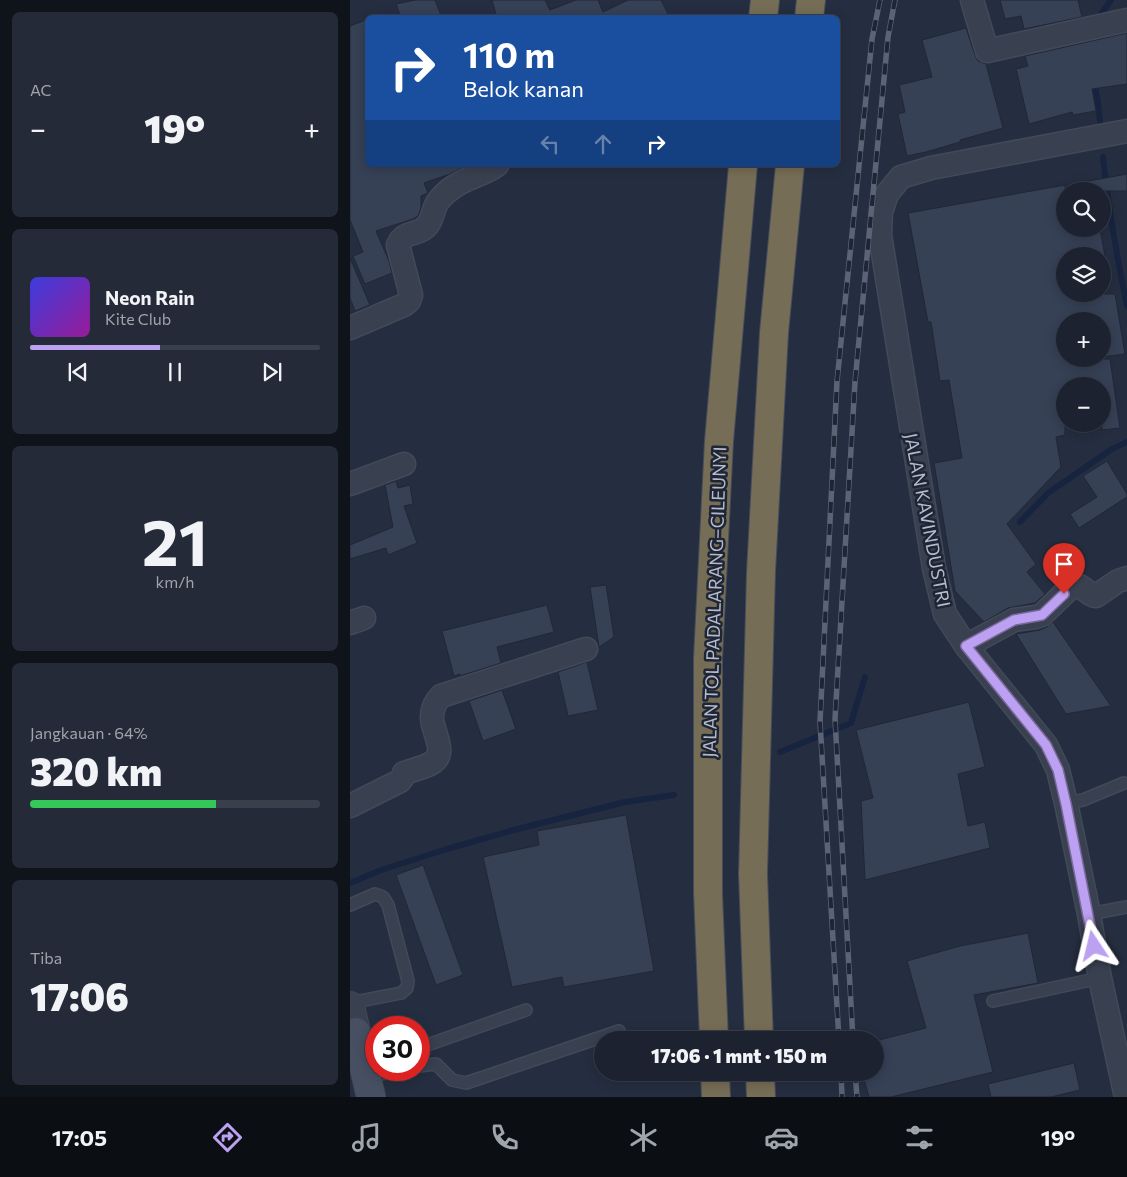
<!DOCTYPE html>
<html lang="id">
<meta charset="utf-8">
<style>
:root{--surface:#1c2230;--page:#252a38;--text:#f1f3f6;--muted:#a0a4ab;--line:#3a3f4c;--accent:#bca0f2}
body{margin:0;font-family:Commissioner,sans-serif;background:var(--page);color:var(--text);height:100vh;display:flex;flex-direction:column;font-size:19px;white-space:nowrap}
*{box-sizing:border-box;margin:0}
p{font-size:16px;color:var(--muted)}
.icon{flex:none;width:28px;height:28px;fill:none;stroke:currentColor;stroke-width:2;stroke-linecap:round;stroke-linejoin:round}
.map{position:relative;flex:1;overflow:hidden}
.sheet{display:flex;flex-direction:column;gap:12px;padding:12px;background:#0f131a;width:350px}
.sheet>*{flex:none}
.top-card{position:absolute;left:15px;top:15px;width:475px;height:152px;border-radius:8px;box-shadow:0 2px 12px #0003,0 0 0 1px var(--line);background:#1a4fa0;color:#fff;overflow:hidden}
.fabs{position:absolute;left:706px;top:182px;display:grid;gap:10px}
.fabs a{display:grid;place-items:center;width:55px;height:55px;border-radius:50%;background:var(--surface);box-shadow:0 2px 12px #0003,0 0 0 1px var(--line);font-size:25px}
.speed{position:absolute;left:15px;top:1016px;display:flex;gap:10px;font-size:25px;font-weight:700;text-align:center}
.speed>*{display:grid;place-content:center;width:65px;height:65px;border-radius:50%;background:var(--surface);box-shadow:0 2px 12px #0003,0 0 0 1px var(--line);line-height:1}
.speed .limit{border:8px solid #d22;background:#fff;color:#111}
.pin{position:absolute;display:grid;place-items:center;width:42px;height:42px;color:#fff;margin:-51px -21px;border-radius:50% 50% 50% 0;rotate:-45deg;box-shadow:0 0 5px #0007}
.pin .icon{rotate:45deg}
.me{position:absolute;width:55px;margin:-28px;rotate:350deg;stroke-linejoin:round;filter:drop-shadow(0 0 4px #0008)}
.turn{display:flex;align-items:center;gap:18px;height:105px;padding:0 15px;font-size:22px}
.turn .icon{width:65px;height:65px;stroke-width:2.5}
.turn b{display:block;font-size:35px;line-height:42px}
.lanes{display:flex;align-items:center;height:48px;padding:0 15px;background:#0003;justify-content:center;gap:25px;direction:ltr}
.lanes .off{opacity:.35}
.big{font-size:38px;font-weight:800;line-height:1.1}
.sheet .tile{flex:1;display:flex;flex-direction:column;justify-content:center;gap:8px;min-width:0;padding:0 18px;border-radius:8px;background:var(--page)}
.sheet .dial{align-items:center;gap:0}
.dial b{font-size:65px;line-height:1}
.song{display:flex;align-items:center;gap:15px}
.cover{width:60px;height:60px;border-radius:8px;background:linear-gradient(135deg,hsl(240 70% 55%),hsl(300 70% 35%))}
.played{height:5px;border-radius:2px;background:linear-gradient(90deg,var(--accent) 45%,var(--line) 45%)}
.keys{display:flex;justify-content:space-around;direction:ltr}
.heat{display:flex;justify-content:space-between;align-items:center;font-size:28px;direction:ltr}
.charge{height:8px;border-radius:4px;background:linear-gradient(90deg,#34c759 64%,var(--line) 0)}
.trip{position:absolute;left:244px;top:1031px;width:290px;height:50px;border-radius:25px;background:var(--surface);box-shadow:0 2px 12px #0003,0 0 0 1px var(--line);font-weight:800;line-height:50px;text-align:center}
.dock{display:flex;height:80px;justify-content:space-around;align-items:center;background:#0b0e13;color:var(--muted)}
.dock .icon{width:35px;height:35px}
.dock .active{color:var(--accent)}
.dock b{font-size:22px;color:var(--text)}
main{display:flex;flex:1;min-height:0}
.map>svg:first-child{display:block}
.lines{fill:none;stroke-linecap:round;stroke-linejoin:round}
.stream{stroke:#17243f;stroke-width:6}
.building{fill:#364156;stroke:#202737}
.service-casing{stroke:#424959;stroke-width:14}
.minor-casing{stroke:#424959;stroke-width:25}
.tertiary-casing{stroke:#424959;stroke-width:30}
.secondary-casing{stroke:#424959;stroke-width:30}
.motorway-casing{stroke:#444b5b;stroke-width:30}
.service{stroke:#394050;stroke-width:11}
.minor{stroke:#394050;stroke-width:22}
.tertiary{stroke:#394050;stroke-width:28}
.secondary{stroke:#474f63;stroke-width:28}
.motorway{stroke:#766d56;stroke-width:28}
.rail-casing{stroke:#5b6477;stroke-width:5.5}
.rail{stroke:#1e2535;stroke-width:4;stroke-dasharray:11;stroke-linecap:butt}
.route-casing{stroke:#7a689d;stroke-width:12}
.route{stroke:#bca0f2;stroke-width:9}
.labels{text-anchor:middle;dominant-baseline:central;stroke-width:5;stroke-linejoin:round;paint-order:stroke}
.street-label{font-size:18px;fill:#b5bbcb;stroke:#1e2535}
</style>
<main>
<section class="sheet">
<div class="tile"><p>AC</p>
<div class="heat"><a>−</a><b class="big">19°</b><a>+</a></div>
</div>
<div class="tile">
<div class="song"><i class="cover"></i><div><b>Neon Rain</b><p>Kite Club</p></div></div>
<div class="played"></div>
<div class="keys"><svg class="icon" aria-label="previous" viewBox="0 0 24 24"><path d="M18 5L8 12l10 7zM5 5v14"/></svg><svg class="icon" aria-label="pause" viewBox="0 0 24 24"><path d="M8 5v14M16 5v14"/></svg><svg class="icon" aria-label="next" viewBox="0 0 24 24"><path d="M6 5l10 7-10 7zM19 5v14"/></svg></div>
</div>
<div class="tile dial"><b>21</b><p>km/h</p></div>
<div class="tile"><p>Jangkauan · 64%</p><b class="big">320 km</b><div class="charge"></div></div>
<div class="tile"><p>Tiba</p><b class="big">17:06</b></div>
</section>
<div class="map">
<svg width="777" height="1097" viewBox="0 0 777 1097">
<rect width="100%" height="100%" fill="#252e40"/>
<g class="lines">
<!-- stream -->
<g class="stream">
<polyline points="749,21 750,16 761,0"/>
<polyline points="744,81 747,96 750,121"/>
<path d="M753 157C758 207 767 257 777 306"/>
<polyline points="670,522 698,493 762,449 777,442"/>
<polyline points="430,752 501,723 515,677"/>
<polyline points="0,883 31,870 97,849 164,830 275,802 324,795"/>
</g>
</g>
<!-- building -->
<g class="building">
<polygon points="65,0 85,0 92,18 51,18 46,4"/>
<polygon points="142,0 195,0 200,10 226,0 248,0 253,12 278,0 311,0 320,18 147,18"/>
<polygon points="650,0 728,0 732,17 674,29 671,16 655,19"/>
<polygon points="18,19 18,165 118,165 100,174 74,183 78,193 71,196 71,208 68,216 63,219 26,231 39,261 42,273 15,284 3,256 13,252 0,220 0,26"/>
<polygon points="616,28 625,55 628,61 636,64 653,128 610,140 610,142 576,152 557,156 548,114 555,112 549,85 582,77 572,40"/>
<polygon points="777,33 777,84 742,89 746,111 723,115 722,112 679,124 666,69 678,66 675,56"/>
<polygon points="777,174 777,191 729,191 728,183"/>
<polygon points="715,185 715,229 750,229 755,256 715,256 715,294 765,294 775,354 752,357 752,321 715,321 715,359 760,359 770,428 752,430 752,386 715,386 715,435 706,437 711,467 657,524 686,564 677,572 695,594 685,603 658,608 634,622 605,591 584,463 612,458 599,380 590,381 581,322 578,322 558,213"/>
<polygon points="0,258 20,305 5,311 0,298"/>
<polygon points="757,461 777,494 777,497 729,528 720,514 747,497 733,476"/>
<polygon points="46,481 48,488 60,485 63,504 54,506 67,543 38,555 36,548 0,559 0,545 43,527 35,485"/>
<polygon points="256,585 264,637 249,647 240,587"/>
<polygon points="197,605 204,632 147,647 151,663 110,676 110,674 104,676 92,631"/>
<polygon points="703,622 761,706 716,714 666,634 690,630 697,627"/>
<polygon points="237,662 248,710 218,716 208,672"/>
<polygon points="152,690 166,729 133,741 119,701"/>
<polygon points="619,702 635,767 608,774 618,826 635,822 640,848 515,880 511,801 523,798 506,730"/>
<polygon points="276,815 304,971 214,987 212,977 162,987 133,857 189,845 187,831"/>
<polygon points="73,865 113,975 86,985 46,875"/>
<polygon points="678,933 688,983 624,995 643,1072 541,1097 519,1097 512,1072 525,1072 525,1041 576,1028 557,961 610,946"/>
<polygon points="724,1063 730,1090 701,1097 641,1097 638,1084"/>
</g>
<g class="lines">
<!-- service casing -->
<g class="service-casing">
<g id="service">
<polyline points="716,803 733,800 774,783"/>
<polyline points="0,905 25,894 33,897 38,905 58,981 57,988 51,993 0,1003"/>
<polyline points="739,914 777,907"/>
<polyline points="643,1001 750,978"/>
<polyline points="69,1048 176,1010"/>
<polyline points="69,1066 86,1064 102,1080 116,1083 269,1031"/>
<polyline points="16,1077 52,1070"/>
</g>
</g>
<!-- minor casing -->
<g class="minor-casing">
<g id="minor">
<polyline points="622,0 637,51 777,20"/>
<path d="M0 328 54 305 59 301 61 295 48 245C55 230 66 236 76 227 84 219 82 207 90 199 95 193 104 186 112 182 123 176 137 173 147 165"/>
<polyline points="0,484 54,464"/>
<polyline points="0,623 14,618"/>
<path d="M616 646 664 620 686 617 692 615 723 585C733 584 737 595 746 596L768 581 777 578"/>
<path d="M0 806 50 781 53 777 54 773C63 770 72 768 80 764 100 754 81 731 82 717 82 708 85 702 91 696L236 649"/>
<polyline points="776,1097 750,978 739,914 716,803 708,770 696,745 616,646 595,614 584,568 530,235 531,212 537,194 551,177 581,168 777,131"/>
</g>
</g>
<!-- tertiary casing -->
<g class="tertiary-casing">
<polyline id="tertiary" points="0,1006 6,1032"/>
</g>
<!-- secondary casing -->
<g class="secondary-casing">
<polyline id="secondary" points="0,1034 6,1032 21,1097"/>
</g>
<!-- motorway casing -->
<g class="motorway-casing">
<g id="motorway">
<polyline points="413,18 415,0"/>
<polyline points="459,18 461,0"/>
<polyline points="364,1040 358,893 358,658 369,441 393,165"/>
<polyline points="409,1040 403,874 411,572 424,333 440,165"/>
<polyline points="365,1072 366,1097"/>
<polyline points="410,1072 411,1097"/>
</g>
</g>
<!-- service -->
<use href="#service" class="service"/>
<!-- minor -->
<use href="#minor" class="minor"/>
<!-- tertiary -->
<use href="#tertiary" class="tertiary"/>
<!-- secondary -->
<use href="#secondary" class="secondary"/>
<!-- motorway -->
<use href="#motorway" class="motorway"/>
<!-- rail casing -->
<g class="rail-casing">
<g id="rail">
<polyline points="489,1040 470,722 487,381 522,39 530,0"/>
<polyline points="503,1040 485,719 505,382 538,37 545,0"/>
<polyline points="491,1072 492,1097"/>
<polyline points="505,1072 507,1097"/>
</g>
</g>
<!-- rail -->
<use href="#rail" class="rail"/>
</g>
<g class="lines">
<!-- route casing -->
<g class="route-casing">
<polyline id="route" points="714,594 692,615 664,620 616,646 696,745 708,770 716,804 744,946"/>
</g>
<!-- route -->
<use href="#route" class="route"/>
</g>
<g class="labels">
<!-- street labels -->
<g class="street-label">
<text transform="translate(578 520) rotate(79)">JALAN KAVINDUSTRI</text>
<text transform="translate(364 602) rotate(-88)">JALAN TOL PADALARANG–CILEUNYI</text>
</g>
</g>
</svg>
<div class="fabs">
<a><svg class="icon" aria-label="search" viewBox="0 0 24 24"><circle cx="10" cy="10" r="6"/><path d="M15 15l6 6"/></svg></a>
<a><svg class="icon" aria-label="layers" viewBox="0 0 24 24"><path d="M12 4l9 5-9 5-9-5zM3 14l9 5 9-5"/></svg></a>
<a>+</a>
<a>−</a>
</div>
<div class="speed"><div class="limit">30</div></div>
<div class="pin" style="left:714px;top:594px;background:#d93025"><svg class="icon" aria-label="arrive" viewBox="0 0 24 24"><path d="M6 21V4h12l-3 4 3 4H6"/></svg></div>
<svg class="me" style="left:744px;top:946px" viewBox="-20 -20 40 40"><path d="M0-17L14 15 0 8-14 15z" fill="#bca0f2" stroke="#fff" stroke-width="4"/></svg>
<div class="trip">17:06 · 1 mnt · 150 m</div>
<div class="top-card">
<div class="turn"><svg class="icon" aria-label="right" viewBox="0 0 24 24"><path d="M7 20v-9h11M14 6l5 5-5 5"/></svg><div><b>110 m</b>Belok kanan</div></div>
<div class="lanes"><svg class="icon off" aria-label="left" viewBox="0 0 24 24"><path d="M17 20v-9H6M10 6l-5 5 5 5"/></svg><svg class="icon off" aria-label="ahead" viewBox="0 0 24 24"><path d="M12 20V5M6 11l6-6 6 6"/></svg><svg class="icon" aria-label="right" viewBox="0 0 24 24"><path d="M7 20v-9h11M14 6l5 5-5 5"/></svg></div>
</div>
</div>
</main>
<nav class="dock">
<b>17:05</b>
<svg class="icon active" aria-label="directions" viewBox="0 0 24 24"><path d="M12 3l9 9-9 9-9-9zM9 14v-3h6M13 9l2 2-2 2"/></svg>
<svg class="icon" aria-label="music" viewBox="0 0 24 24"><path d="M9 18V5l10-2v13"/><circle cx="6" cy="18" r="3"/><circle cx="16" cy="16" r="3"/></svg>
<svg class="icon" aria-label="phone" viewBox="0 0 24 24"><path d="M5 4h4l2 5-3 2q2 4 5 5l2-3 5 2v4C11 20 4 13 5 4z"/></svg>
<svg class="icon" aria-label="climate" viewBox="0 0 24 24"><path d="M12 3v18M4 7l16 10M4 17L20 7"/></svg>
<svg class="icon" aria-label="car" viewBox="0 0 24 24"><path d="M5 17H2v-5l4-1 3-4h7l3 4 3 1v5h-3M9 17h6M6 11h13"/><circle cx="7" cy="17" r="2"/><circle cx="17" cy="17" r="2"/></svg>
<svg class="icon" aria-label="filters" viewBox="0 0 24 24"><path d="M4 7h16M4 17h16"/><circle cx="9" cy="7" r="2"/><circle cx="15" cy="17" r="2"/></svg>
<b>19°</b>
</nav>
